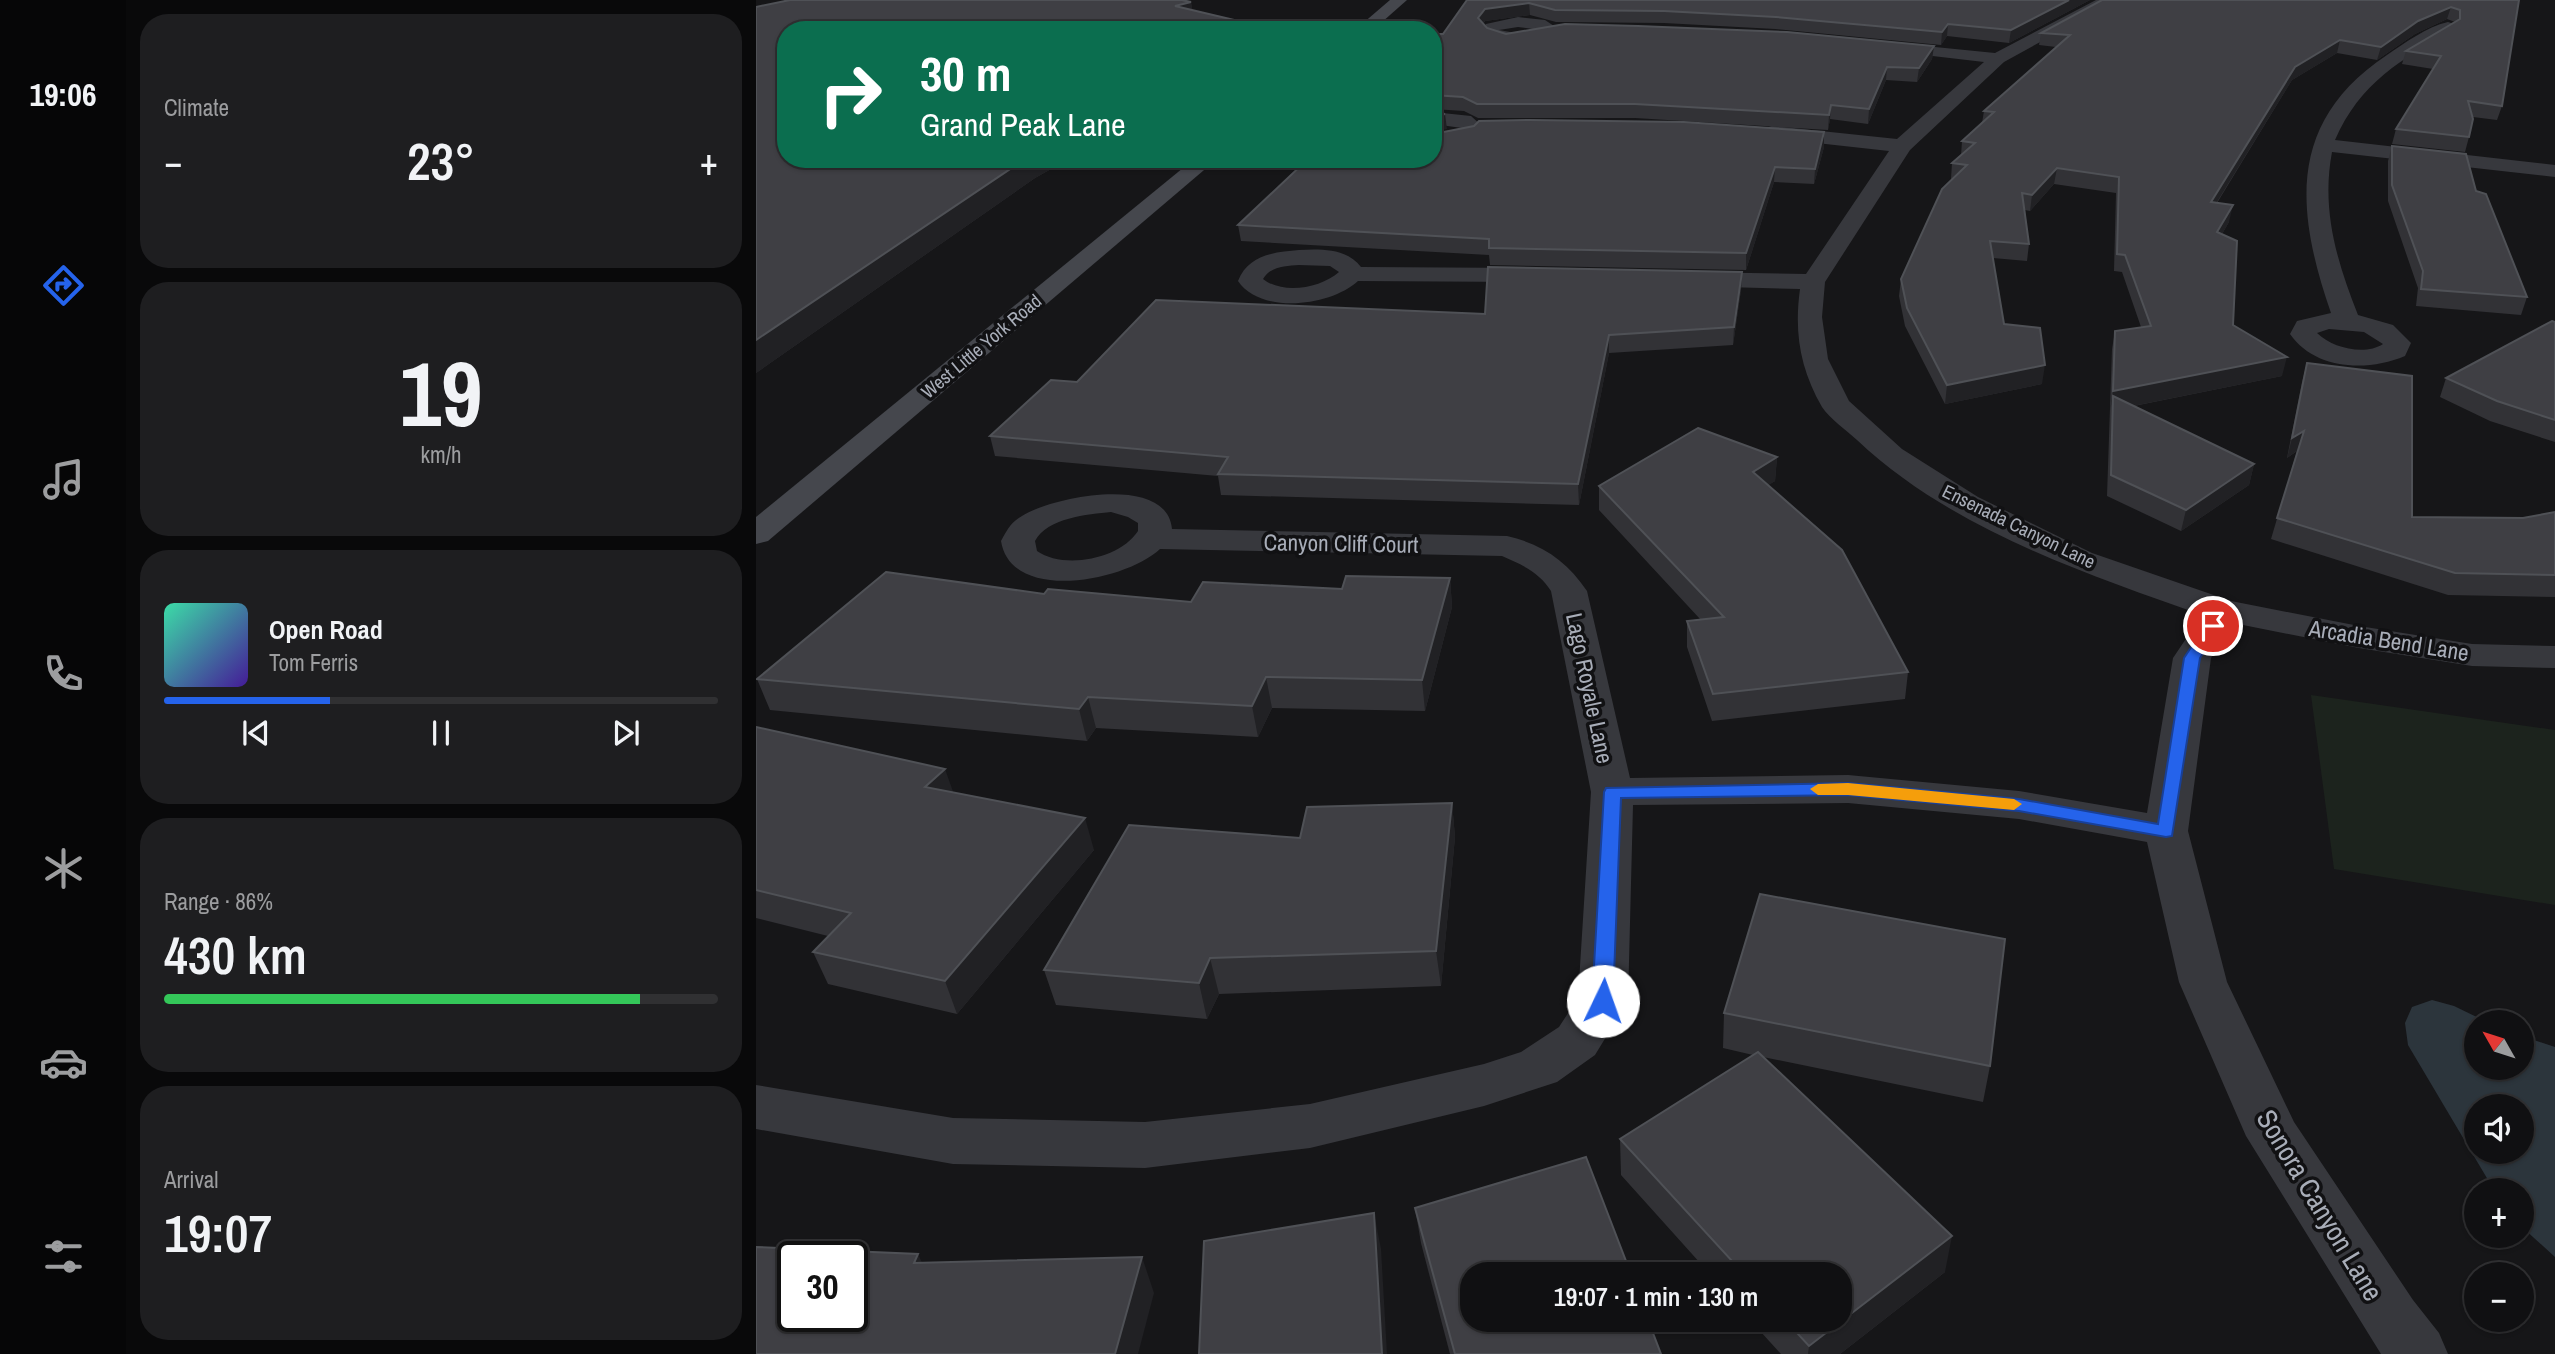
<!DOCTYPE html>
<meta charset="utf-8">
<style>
:root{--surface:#101012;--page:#1e1e20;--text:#f1f3f6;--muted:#9c9d9f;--line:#303032;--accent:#2563eb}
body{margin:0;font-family:"Archivo Narrow",sans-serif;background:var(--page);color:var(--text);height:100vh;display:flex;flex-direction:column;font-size:26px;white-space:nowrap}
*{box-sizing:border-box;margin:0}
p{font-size:23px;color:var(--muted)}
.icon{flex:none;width:38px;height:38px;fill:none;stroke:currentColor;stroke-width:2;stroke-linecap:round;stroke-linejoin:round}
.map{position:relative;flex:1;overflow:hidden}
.side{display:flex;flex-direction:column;gap:14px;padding:14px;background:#09090a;width:630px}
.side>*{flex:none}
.top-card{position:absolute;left:21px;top:21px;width:665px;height:147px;border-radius:28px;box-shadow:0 2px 5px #0004,0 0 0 2px var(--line);background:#0b6e4f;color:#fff;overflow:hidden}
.needle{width:46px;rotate:309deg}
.tools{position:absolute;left:1708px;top:1010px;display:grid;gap:14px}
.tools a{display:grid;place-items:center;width:70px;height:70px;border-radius:50%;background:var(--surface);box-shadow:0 2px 5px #0004,0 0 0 2px var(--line);font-size:35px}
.speed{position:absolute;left:21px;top:1241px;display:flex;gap:14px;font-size:35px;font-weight:700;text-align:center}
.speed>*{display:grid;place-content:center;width:91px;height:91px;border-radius:50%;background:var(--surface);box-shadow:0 2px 5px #0004,0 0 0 2px var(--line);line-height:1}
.speed .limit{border:4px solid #111;border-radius:10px;background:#fff;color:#111}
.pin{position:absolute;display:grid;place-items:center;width:60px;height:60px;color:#fff;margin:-30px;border:4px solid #fff;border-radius:50%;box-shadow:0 2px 7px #0007}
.me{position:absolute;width:77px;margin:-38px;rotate:3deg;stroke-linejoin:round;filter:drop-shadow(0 0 5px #0008)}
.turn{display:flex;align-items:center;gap:24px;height:147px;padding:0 28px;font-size:32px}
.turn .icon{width:91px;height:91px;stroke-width:2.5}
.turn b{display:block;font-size:49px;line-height:60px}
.big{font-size:52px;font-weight:600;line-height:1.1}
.side .widget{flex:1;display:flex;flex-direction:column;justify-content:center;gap:10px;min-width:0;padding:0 24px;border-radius:28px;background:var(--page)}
.side .dial{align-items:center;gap:0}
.dial b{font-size:91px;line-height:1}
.song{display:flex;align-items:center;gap:21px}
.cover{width:84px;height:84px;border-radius:10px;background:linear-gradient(135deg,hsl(160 70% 55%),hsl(260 70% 35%))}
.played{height:7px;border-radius:4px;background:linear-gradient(90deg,var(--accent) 30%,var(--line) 30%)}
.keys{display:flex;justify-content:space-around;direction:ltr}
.heat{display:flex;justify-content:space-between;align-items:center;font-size:38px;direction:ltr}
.charge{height:10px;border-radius:5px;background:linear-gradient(90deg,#34c759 86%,var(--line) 0)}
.trip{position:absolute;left:704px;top:1262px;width:392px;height:70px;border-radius:28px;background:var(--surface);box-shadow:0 2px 5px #0004,0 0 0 2px var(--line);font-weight:600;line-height:70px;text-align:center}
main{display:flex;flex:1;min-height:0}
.menu{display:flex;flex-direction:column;width:126px;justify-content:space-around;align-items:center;background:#060607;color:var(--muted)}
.menu .icon{width:49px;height:49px}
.menu .current{color:var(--accent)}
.menu b{font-size:32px;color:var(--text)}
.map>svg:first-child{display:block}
.green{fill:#1c231d}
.water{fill:#2c353c;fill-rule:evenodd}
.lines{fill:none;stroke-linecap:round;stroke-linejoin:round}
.minor{fill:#37383d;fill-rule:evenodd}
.secondary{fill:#45474d;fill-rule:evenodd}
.wall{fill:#323236}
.shaded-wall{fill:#212124}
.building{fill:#3f3f44;stroke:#4f5156;stroke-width:2;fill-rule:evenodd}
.route{fill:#2563eb;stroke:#184099;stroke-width:2}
.slow{fill:#f59e0b}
.labels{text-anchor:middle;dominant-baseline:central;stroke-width:7;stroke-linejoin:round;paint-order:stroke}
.far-street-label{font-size:19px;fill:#a8adb8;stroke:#111113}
.street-label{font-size:23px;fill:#a8adb8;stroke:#111113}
.near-street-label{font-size:28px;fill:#a8adb8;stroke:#111113}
</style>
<main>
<nav class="menu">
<b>19:06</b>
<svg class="icon current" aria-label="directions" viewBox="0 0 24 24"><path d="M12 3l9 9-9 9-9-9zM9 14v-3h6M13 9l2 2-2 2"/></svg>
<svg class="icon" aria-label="music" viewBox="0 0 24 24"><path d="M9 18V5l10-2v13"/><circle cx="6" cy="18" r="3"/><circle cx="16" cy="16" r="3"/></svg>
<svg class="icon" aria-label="phone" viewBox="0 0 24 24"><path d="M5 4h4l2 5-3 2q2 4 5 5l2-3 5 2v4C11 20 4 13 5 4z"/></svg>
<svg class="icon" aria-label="climate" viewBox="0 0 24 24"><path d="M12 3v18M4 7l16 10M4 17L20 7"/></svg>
<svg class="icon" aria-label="car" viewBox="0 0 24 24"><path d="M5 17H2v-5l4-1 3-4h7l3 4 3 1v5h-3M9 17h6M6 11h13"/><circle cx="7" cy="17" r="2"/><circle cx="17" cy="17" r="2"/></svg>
<svg class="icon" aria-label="filters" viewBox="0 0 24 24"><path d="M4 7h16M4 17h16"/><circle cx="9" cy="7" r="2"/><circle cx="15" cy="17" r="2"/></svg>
</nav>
<section class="side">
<div class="widget"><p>Climate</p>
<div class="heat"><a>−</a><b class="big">23°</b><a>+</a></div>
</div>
<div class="widget dial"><b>19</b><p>km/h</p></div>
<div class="widget">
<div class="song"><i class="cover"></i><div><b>Open Road</b><p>Tom Ferris</p></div></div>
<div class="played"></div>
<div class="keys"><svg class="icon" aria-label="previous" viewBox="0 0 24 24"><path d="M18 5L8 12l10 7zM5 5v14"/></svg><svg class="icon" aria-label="pause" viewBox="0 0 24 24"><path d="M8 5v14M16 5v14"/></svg><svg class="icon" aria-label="next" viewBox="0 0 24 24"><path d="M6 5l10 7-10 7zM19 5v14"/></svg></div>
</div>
<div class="widget"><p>Range · 86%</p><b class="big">430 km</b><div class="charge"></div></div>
<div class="widget"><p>Arrival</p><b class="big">19:07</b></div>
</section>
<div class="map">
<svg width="1799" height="1354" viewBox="0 0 1799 1354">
<rect width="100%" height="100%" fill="#161618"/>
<!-- green -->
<polygon class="green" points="1555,695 1799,730 1799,905 1578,869"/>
<!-- water -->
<path class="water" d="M1676 1000 1698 1006 1731 1022H1720V1068H1766V1036L1799 1047V1257L1766 1227V1190H1738L1652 1045 1649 1023 1656 1007ZM1720 1106H1766V1152H1720Z"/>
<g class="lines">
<!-- minor -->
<g class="minor">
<path d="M1340 0H1360L1248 62 1154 150 1069 282 1066 317 1072 359 1093 401 1146 449 1222 497 1336 553 1475 601 1603 626 1716 644 1799 646V668L1716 666 1603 648 1477 623 1455 658 1432 831 1471 982 1538 1122 1657 1300 1683 1333 1692 1354H1625L1490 1136 1423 982 1391 842 1263 819 1092 803 877 805 872 1001 839 1055 801 1082 728 1106 554 1148 389 1168 197 1164 0 1129V1085L197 1118 389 1122 554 1104 728 1064 765 1052 803 1027 822 998 835 792 795 591C784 573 765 564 746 556L404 549C370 581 255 604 245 541 251 530 255 522 266 516 295 497 411 473 416 529L751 536C786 544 811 561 831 591L874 778 1092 775 1263 791 1391 813 1417 658 1446 615C1327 573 1194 528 1101 440 1090 430 1074 419 1066 407 1044 369 1038 332 1044 289L933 286 924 284 921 279 924 274 933 272 1050 274 1133 151 1016 138 1009 136 1006 132 1009 128 1016 126 1141 139 1228 62 1125 50 1119 49 1117 45 1119 41 1239 53ZM355 512 372 517 382 523V531C364 559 308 570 281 551L279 541C291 518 332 514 355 512Z"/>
<path d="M762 17 789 20 804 30C788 48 741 49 725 32L730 24ZM762 27 784 30 765 34 743 30Z"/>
<path d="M1692 22 1698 24 1700 27 1698 30C1645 59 1604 83 1579 140L1799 165V177L1576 152C1565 210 1581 262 1602 315L1637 325 1655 343 1649 356C1611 372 1559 370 1534 334L1541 321 1575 313C1540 212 1530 122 1631 55 1649 43 1670 27 1692 22ZM1573 329 1608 332 1627 344C1609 356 1576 348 1561 333Z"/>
<polygon points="677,112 715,116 727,127 718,138 677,146 677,134 706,128 677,124"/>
<path d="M543 250C564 249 591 248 605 267L782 268 791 270 794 275 791 280 782 282 602 281C575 306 505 315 482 281 492 255 518 252 543 250ZM543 265 574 266 583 272C565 288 527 295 507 279 515 266 530 266 543 265Z"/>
</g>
<!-- secondary -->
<g class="secondary">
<polygon points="634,0 651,0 617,30 599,30"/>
<polygon points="438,159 461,159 12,541 0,544 0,517"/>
</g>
</g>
<!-- wall -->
<g class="wall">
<polygon points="28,0 426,0 435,2 436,10 491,23 492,30 30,30 30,159 330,159 323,164 304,164 279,178 0,373 0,7 28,1"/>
<polygon points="711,0 1334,0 1253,43 1191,36 1185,45 1019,29 908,23 800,22 774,15 729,21 727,24 731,28 750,34 1178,46 1176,59 1161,82 1130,80 1112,124 1074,119 1072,130 879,118 722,118 708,111 677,109 677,34 687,34"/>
<polygon points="1763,0 1746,106 1741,120 1717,117 1713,137 1709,152 1636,144 1640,129 1677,69 1646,64 1650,51 1699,22 1691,19 1659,34 1621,60 1581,53 1536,80 1461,203 1473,222 1466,234 1477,325 1526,376 1378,406 1498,464 1493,485 1425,531 1351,496 1356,349 1359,331 1385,327 1366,272 1358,271 1360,193 1298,184 1274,211 1269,210 1273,244 1271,261 1237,258 1248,324 1286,384 1189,404 1149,326 1143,296 1145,279 1197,179 1195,179 1196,163 1205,156 1206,141 1226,123 1228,111 1300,47 1283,45 1285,33"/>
<polygon points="1636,146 1720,191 1771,297 1765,315 1660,306 1662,288 1632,201 1632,161"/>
<polygon points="1068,147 1058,184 1018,182 990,270 734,265 733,255 485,241 482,225"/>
<polygon points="986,272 985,290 977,345 853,353 823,505 465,495 462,476 239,456 234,436 321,382 729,314"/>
<polygon points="1799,322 1799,442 1734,421 1684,397 1690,378"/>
<polygon points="1551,363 1656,517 1767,518 1799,512 1799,597 1692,595 1515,539 1541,451 1531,458 1546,382"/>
<polygon points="1021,457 1019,481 1012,485 1152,672 1149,699 956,721 931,647 931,621 944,619 843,510 843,486"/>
<polygon points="694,578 696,607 669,711 516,708 502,737 340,728 331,741 14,710 1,679 288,594 435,602 586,589"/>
<polygon points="0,727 198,793 338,850 201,1014 72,984 57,952 72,936 0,918"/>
<polygon points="696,803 699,837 685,986 463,994 451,1019 300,1005 288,970 544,838"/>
<polygon points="968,1013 1234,1066 1227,1102 1007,1057 1189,1272 1084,1354 1025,1354 994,1320 1083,1320 1083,1274 954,1274 865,1175 864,1139 997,1055 967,1048"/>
<polygon points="659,1208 905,1354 694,1354 665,1243"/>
</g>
<!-- shaded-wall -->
<g class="shaded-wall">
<polygon points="418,0 435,2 438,19 422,23"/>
<polygon points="1313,0 1334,0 1253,43 1255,30"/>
<polygon points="773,3 774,15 729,21 723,31 722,18 729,9"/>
<polygon points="1695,7 1691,19 1659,34 1621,60 1625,47 1662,21"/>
<polygon points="491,23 492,30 482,30"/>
<polygon points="1192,24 1191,36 1185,45 1186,32"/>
<polygon points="1584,40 1581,53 1536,80 1451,218 1455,202 1539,67"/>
<polygon points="1178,46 1176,59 1161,82 1163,68"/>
<polygon points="1131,67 1130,80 1112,124 1113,109"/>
<polygon points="1075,105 1074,119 1072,130 1073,115"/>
<polygon points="689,114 691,129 677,132 677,117"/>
<polygon points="1068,132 1068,147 1058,184 1059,169"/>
<polygon points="269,159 303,159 304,164 279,178 0,373 0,340"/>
<polygon points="322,159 330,159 323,164"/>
<polygon points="1019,167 1018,182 990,270 990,253"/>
<polygon points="1301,168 1298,184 1274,211 1276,195"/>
<polygon points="1477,205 1473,222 1457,249 1461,232"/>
<polygon points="986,272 985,290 977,345 978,327"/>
<polygon points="853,335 853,353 823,505 822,484"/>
<polygon points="1531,357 1526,376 1357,410 1357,396 1354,411 1357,391"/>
<polygon points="1289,365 1286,384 1189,404 1191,385"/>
<polygon points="1548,431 1542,450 1531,458 1536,438"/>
<polygon points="1021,457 1019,481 996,496 997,472"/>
<polygon points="1498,464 1493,485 1425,531 1430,510"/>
<polygon points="694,578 696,607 669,711 666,680"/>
<polygon points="510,677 516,708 502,737 496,706"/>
<polygon points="332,697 340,728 331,741 323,709"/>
<polygon points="189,769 200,800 169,787"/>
<polygon points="696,803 699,837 685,986 680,951"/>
<polygon points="329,818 338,850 201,1014 189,981"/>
<polygon points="454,958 463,994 451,1019 443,983"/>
<polygon points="618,1213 625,1249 631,1354 626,1354"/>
<polygon points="1196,1236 1189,1272 1084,1354 1052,1354 1053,1346"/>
<polygon points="162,1254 179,1290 158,1263"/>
<polygon points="386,1257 398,1293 382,1354 359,1354"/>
</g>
<!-- building -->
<g class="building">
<polygon points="34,0 426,0 435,2 419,6 491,23 482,30 30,30 30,159 269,159 0,340 0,7"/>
<polygon points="711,0 1313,0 1255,30 1192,24 1186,32 1020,17 908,11 799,10 773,3 729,9 722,18 731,28 750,34 809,24 882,26 1031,32 1178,46 1163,68 1131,67 1113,109 1075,105 1073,115 879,104 721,104 707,97 677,95 677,34 687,34"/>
<polygon points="1346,0 1763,0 1746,106 1712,101 1717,119 1713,137 1640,129 1685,56 1650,51 1704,19 1704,10 1695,7 1662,21 1625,47 1584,40 1539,67 1455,202 1477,205 1461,232 1481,241 1477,325 1531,357 1357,391 1359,331 1395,326 1369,255 1361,254 1363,177 1301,168 1276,195 1266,193 1273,244 1234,241 1248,324 1284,328 1289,365 1191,385 1151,308 1145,279 1186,189 1211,165 1196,163 1219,143 1206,141 1238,112 1228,111 1314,35 1285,33"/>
<polygon points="677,112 689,114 677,117"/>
<polygon points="774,120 928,122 1068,132 1059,169 1019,167 990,253 733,248 733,239 482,225 552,159 677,159 677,134 718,126 723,121"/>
<polygon points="1636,146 1710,154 1720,191 1730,194 1771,297 1665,289 1667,271 1636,185"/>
<polygon points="732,267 986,272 978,327 853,335 822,484 462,474 472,457 234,436 295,380 321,382 400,300 729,314"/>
<polygon points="1796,321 1799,322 1799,420 1741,401 1690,378"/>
<polygon points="1551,363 1656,376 1656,517 1767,518 1799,512 1799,575 1699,573 1521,518 1548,431 1536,438"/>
<polygon points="1357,396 1498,464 1430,510 1355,475"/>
<polygon points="942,428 1021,457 997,472 1086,550 1152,672 957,694 931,621 968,617 843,486"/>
<polygon points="130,572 288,594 292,589 435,602 447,582 586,589 590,576 694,578 666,680 510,677 496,706 332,697 323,709 1,679"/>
<polygon points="0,727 189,769 169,787 329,818 189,981 57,952 95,913 0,890"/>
<polygon points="696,803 680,951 454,958 443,983 288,970 373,825 544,838 551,807"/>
<polygon points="1004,894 1249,939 1234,1066 968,1013"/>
<polygon points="1002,1052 1196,1236 1053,1346 1029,1320 1083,1320 1083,1274 988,1274 864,1139"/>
<polygon points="830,1157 875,1274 716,1274 716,1320 892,1320 905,1354 699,1354 659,1208"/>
<polygon points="618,1213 626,1354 443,1354 448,1241"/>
<path d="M0 1247 162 1254 158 1263 386 1257 359 1354H0ZM37 1256H96V1316H37Z"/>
</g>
<!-- route -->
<polygon class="route" points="1457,622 1464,626 1444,658 1416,836 1410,837 1263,811 1092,795 865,798 857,1001 854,1006 847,1009 839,1006 836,1001 848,792 850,788 1092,783 1263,799 1402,824 1428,658 1451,623"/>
<!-- slow -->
<polygon class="slow" points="1092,783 1258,799 1266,804 1258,810 1092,795 1062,795 1054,789 1062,784"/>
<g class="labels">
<!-- far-street labels -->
<g class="far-street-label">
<text transform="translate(225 346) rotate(-40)">West Little York Road</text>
<text transform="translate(1263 526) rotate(26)">Ensenada Canyon Lane</text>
</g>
<!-- street labels -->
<g class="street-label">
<text transform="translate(585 543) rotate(1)">Canyon Cliff Court</text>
<text transform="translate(1633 640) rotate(9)">Arcadia Bend Lane</text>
<text transform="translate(834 688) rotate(78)">Lago Royale Lane</text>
</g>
<!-- near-street labels -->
<g class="near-street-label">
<text transform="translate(1564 1205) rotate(59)">Sonora Canyon Lane</text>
</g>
</g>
</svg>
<div class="tools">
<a><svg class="needle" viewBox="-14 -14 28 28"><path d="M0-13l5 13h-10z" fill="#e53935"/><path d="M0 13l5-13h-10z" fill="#9c9d9f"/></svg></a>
<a><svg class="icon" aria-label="sound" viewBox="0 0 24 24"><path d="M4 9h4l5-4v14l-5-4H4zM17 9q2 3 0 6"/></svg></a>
<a>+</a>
<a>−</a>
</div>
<div class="speed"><div class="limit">30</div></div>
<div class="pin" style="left:1457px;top:626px;background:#d93025"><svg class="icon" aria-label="arrive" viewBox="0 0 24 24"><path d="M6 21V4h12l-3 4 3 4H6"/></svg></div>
<svg class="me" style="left:847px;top:1001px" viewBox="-20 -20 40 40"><circle r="19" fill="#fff"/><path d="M0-13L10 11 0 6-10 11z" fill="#2563eb"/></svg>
<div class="trip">19:07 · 1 min · 130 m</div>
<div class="top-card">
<div class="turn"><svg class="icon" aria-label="right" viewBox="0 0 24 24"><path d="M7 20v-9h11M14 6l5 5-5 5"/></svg><div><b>30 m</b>Grand Peak Lane</div></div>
</div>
</div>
</main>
